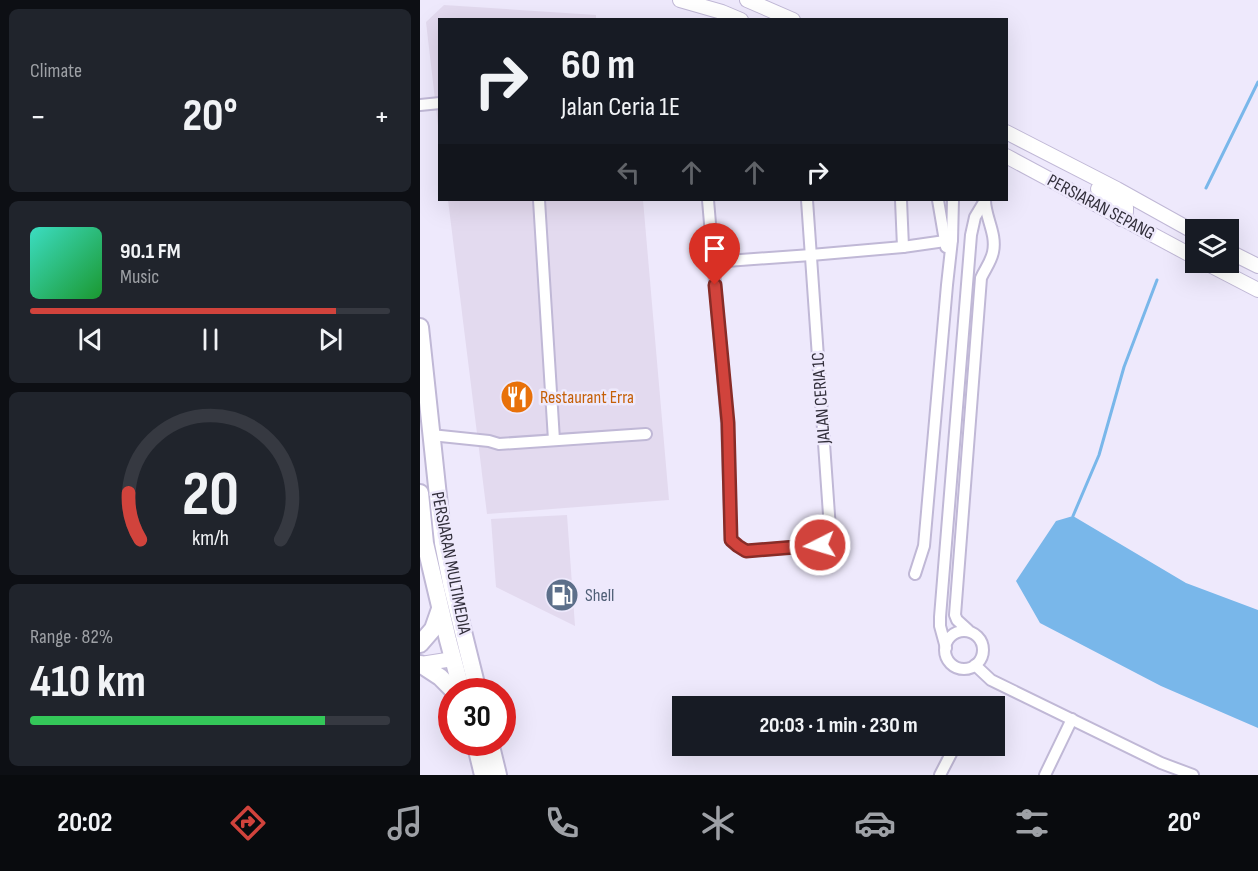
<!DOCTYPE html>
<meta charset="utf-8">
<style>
:root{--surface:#171b24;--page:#20242c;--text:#f1f3f6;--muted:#9ea1a6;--line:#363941;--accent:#d1433c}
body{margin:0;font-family:"Sofia Sans Condensed",sans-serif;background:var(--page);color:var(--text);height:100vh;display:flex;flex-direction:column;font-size:22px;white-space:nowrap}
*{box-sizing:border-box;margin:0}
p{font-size:20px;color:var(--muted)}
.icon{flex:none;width:33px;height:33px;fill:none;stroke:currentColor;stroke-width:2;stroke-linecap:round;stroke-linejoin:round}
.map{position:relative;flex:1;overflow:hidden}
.drawer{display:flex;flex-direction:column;gap:9px;padding:9px;background:#0d0f14;width:420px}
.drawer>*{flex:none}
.hud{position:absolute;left:18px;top:18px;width:570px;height:183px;border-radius:0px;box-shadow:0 6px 24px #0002;background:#171b24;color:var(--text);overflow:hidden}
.tools{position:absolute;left:765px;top:219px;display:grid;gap:12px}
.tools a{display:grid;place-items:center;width:54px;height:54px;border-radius:0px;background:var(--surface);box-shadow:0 6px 24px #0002;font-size:30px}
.speed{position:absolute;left:18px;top:678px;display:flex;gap:12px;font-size:30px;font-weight:700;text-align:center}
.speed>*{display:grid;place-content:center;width:78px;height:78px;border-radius:50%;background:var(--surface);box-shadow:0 6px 24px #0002;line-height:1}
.speed .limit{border:9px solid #d22;background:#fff;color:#111}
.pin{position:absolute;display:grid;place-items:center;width:51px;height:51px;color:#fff;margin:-62px -26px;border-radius:50% 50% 50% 0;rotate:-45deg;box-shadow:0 0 6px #0007}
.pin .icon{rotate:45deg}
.me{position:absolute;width:66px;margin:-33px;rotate:265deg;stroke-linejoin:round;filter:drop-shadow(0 0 4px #0008)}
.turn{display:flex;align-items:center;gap:21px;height:126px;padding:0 24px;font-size:27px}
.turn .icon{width:78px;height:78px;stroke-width:2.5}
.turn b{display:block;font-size:42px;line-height:51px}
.lanes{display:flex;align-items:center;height:57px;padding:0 24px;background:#0003;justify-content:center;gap:30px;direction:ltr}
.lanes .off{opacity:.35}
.big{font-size:45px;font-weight:700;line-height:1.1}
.drawer .tile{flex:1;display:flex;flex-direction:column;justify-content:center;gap:9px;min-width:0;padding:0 21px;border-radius:9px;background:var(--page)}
.drawer .dial{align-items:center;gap:0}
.dial svg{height:156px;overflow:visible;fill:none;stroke:var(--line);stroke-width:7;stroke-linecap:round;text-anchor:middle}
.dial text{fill:var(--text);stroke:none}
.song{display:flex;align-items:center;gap:18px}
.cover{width:72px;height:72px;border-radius:9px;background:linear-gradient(135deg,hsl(170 70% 55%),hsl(130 70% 35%))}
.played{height:6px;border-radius:3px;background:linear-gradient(90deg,var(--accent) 85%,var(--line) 85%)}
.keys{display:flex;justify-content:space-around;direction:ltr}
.heat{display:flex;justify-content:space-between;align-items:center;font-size:33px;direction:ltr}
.charge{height:9px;border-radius:4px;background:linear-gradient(90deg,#34c759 82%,var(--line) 0)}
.trip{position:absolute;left:252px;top:696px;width:333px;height:60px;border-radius:0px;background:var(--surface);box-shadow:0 6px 24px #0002;font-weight:700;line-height:60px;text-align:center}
.tabs{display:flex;height:96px;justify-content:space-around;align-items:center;background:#090b0e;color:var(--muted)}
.tabs .icon{width:42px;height:42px}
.tabs .current{color:var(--accent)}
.tabs b{font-size:27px;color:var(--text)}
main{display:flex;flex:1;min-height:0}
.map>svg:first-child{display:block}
.commercial{fill:#e3daef}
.water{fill:#79b7ea}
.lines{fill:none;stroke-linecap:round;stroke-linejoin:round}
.stream{stroke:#79b7ea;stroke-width:3}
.minor-casing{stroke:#c0b8d6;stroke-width:14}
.tertiary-casing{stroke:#c0b8d6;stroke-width:16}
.primary-casing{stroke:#c0b8d6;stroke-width:20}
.minor{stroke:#fff;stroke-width:10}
.tertiary{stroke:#fff;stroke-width:14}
.primary{stroke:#fff;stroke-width:16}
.route-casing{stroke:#882c27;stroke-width:15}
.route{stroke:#d1433c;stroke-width:10}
.labels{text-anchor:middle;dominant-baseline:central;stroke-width:5;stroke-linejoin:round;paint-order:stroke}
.street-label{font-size:18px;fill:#322f3b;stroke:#eee9fc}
.food-label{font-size:18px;fill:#c56008;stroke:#eee9fc;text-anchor:start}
.service-label{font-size:18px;fill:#4e5e75;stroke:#eee9fc;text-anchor:start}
</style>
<main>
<section class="drawer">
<div class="tile"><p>Climate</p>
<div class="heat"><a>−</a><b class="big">20°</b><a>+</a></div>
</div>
<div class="tile">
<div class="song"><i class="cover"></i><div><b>90.1 FM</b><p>Music</p></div></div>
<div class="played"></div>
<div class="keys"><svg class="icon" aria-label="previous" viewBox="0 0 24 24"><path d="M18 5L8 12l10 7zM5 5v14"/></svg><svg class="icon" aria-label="pause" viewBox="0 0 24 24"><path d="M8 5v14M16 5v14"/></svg><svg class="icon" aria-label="next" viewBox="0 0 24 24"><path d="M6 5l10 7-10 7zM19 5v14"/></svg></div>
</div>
<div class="tile dial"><svg viewBox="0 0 100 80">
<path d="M14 69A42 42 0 1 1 86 69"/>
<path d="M14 69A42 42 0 0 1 8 45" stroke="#d1433c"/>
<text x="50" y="56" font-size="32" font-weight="700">20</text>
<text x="50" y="72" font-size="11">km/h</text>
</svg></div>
<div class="tile"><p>Range · 82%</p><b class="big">410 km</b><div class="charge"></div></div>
</section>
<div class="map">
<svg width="838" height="775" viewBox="0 0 838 775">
<rect width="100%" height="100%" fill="#eee9fc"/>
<!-- commercial -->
<g class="commercial">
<polygon points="24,5 176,15 176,19 20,20 19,134 6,22"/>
<polygon points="28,200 223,200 249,500 67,514"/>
<polygon points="147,515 155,626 76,587 71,519"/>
</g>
<!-- water -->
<polygon class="water" points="653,516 766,583 838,610 838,728 741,686 620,623 596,581 636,521"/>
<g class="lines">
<!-- stream -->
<g class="stream">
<polyline points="786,188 838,82"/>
<polyline points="653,516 679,455 704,367 737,280"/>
</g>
<!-- minor casing -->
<g class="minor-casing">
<g id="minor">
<polyline points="0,105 20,103"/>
<polyline points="119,200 134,440"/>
<polyline points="288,200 307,423 311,540 318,546 326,551 401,545 406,539 410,529 387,200"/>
<polyline points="481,200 483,247"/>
<polyline points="518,200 526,247"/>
<polyline points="293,262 391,255 483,247 532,240"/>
<polyline points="11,435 69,441 79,444 226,434"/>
<polyline points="495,574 504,546 527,285 532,240 533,200"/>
<path d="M548 630 537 620 535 615 561 278C565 269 571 262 573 252 577 234 565 217 565 200"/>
<circle cx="544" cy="650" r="19"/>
<polyline points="526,648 520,626 520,617 551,235 555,217 564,202 564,200"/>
<polyline points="555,665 571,680 741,763 773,775"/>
<polyline points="520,775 535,746"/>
<polyline points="625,775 652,719"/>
</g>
</g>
<!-- tertiary casing -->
<g class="tertiary-casing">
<g id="tertiary">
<polyline points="260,0 302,12 321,20"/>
<polyline points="327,0 373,20"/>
<polyline points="586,132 697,189 776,233"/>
<polyline points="586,156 776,258"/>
<polyline points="678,189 703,203 706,207 706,212 701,219"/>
<polyline points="808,251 838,266"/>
<polyline points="784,262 838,290"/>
<polyline points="0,664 33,659"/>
</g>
</g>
<!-- primary casing -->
<g class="primary-casing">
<g id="primary">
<polyline points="0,327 23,543 31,583 58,692"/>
<polyline points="0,493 5,543 28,640 42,692"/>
<polyline points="0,644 13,629 20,609"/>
<polyline points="0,664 20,677 35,692"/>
<polyline points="55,742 63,775"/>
<polyline points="70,742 78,775"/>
</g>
</g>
<!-- minor -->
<use href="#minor" class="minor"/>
<!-- tertiary -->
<use href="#tertiary" class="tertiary"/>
<!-- primary -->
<use href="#primary" class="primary"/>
</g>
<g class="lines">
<!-- route casing -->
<g class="route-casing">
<polyline id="route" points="295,285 308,423 311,540 318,546 326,551 400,545"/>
</g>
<!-- route -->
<use href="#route" class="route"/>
</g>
<!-- icons -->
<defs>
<g id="restaurant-disc" transform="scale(1.725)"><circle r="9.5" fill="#e8710a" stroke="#eee9fc"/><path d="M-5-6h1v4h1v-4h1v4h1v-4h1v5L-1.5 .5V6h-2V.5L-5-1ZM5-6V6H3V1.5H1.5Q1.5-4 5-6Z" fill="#fff"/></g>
<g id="fuel-disc" transform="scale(1.725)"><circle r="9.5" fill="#5c6f8a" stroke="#eee9fc"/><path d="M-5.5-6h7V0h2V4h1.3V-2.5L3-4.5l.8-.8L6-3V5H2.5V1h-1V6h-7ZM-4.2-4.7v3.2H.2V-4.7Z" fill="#fff"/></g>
</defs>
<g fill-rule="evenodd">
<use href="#restaurant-disc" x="97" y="397"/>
<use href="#fuel-disc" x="142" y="595"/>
</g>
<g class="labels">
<!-- street labels -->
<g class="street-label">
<text transform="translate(681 207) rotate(28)">PERSIARAN SEPANG</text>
<text transform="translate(401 398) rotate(-94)">JALAN CERIA 1C</text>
<text transform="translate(31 563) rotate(79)">PERSIARAN MULTIMEDIA</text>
</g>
<!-- food labels -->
<g class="food-label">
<text x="120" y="397">Restaurant Erra</text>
</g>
<!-- service labels -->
<g class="service-label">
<text x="165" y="595">Shell</text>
</g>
</g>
</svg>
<div class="tools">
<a><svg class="icon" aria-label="layers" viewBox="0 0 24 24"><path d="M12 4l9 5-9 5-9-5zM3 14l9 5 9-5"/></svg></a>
</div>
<div class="speed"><div class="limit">30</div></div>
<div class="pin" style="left:295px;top:285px;background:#d93025"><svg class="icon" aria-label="arrive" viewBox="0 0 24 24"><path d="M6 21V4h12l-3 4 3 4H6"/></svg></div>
<svg class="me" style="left:400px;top:545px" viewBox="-20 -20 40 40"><circle r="17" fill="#d1433c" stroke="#fff" stroke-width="3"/><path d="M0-11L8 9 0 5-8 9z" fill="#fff"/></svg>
<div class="trip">20:03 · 1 min · 230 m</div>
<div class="hud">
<div class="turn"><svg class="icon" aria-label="right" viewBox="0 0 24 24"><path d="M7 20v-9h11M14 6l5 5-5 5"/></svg><div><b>60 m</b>Jalan Ceria 1E</div></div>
<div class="lanes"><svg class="icon off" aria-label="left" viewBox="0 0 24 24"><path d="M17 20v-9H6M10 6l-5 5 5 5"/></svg><svg class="icon off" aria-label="ahead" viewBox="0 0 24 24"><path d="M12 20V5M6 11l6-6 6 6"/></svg><svg class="icon off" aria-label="ahead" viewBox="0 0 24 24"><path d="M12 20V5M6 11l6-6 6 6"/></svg><svg class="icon" aria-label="right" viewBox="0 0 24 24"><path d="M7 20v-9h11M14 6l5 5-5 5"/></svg></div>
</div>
</div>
</main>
<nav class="tabs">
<b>20:02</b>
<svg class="icon current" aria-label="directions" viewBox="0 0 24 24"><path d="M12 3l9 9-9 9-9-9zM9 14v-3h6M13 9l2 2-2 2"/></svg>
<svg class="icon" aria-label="music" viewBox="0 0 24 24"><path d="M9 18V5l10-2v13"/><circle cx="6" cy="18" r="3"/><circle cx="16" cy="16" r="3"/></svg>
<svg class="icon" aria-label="phone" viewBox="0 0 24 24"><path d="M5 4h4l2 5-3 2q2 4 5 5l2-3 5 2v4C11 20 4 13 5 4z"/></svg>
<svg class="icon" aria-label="climate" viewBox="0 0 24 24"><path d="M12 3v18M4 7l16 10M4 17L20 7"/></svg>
<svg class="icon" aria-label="car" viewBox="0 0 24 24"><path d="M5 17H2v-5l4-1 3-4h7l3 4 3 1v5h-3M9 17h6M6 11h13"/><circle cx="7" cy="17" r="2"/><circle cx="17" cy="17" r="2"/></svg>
<svg class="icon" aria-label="filters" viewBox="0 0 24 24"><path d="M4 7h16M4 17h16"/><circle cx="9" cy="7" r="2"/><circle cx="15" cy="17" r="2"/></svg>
<b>20°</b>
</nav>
